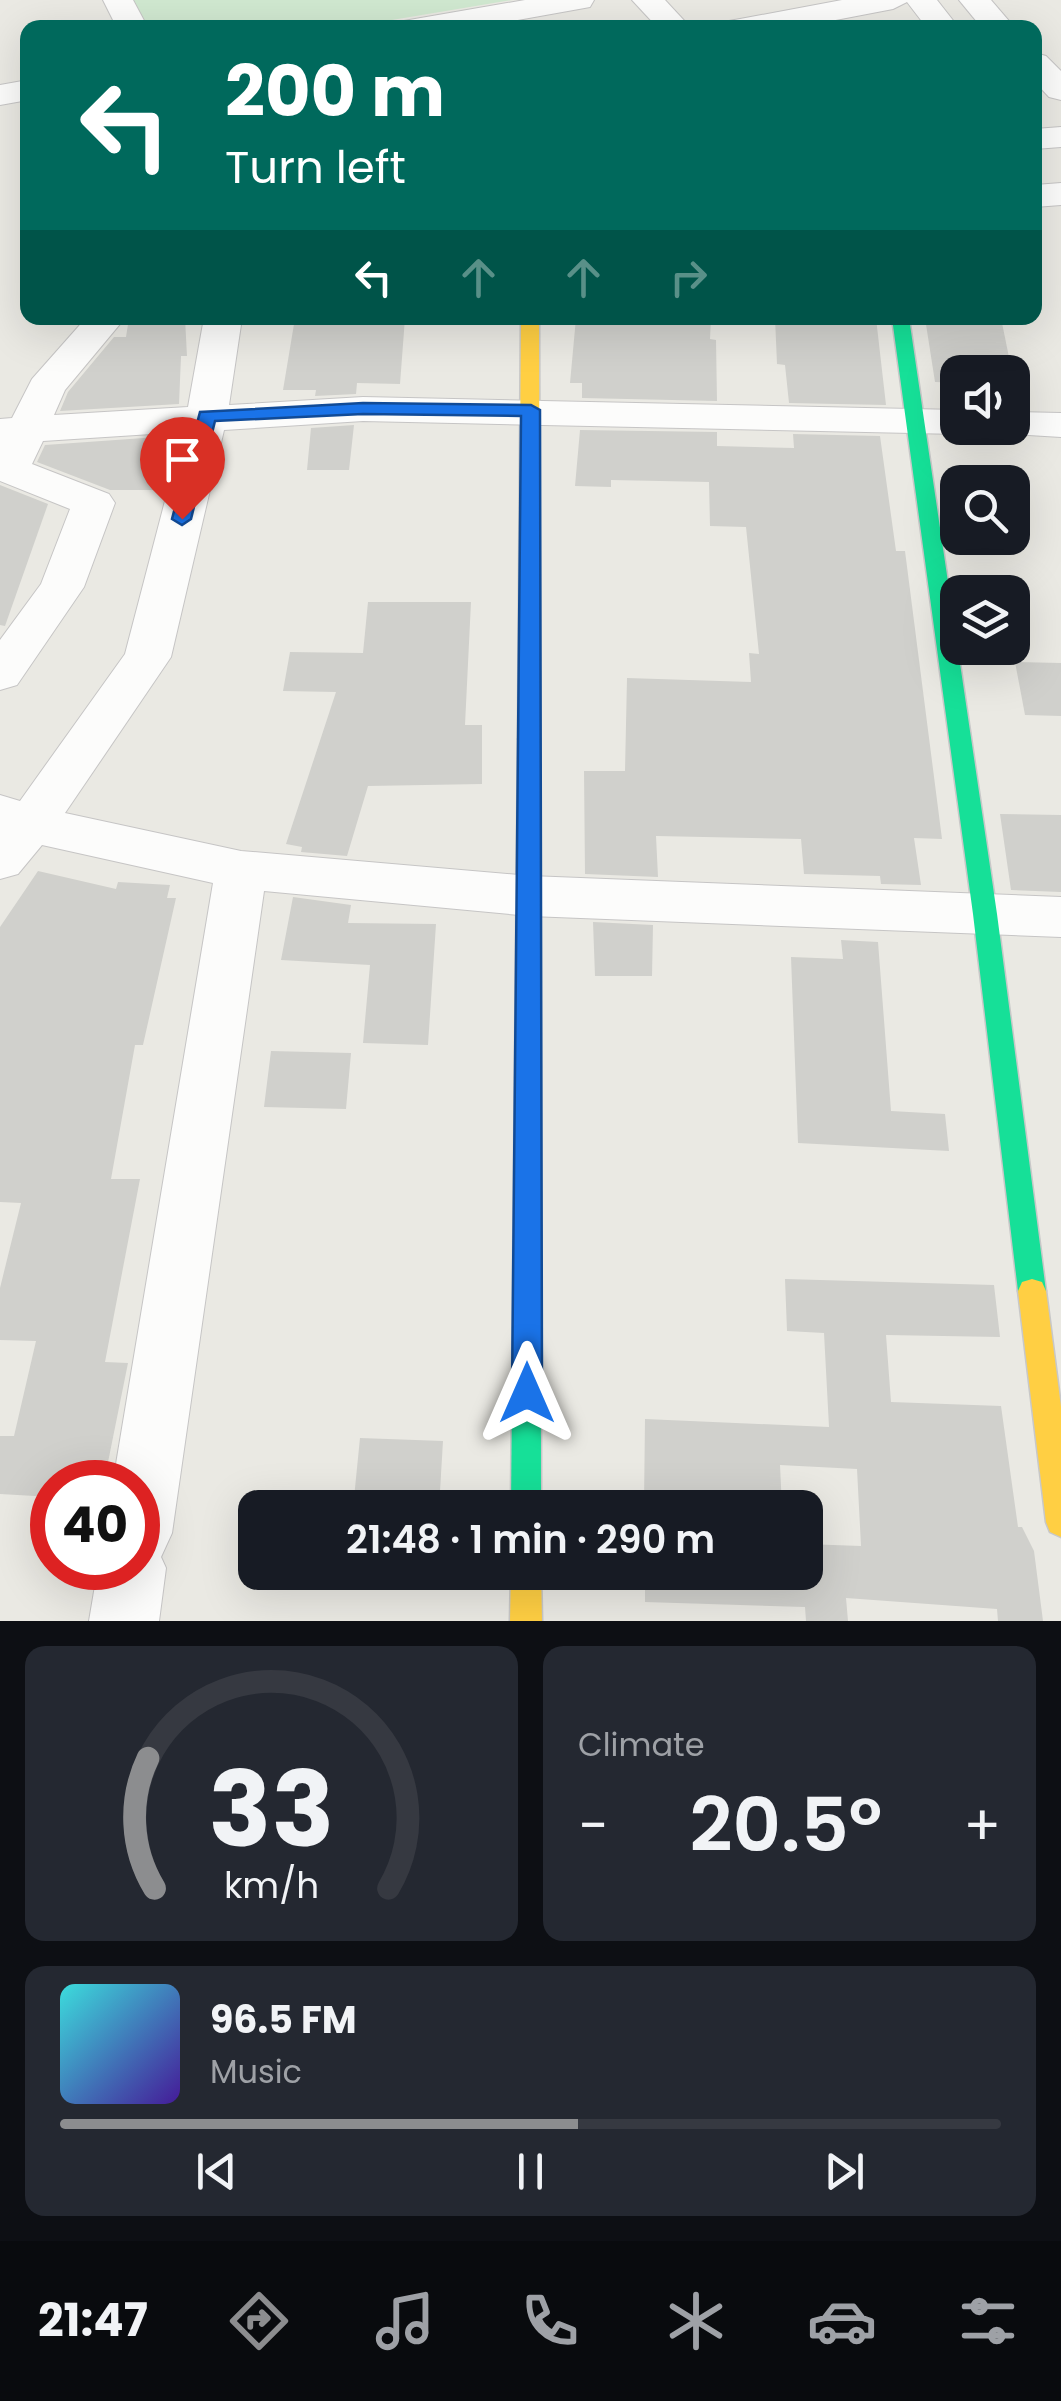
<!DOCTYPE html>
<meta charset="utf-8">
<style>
:root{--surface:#171b24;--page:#242831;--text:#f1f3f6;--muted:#9ea1a6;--line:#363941;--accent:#8c8d8f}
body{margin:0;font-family:Poppins,sans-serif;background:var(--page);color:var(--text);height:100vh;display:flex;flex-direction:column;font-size:38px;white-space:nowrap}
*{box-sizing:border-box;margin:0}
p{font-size:32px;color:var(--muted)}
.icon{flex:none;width:55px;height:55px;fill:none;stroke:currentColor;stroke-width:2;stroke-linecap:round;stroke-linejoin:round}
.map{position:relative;height:1621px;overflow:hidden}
.side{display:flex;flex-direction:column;gap:25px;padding:25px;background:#0d0f14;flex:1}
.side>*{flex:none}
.banner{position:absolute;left:20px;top:20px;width:1022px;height:305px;border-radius:20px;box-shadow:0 10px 40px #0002;background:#00695c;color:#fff;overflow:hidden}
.controls{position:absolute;left:940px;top:355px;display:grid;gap:20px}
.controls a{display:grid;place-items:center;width:90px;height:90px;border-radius:20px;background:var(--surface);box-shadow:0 10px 40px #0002;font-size:50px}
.speed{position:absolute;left:30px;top:1460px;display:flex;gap:20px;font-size:50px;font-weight:700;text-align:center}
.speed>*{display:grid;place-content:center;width:130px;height:130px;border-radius:50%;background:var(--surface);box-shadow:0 10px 40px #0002;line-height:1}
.speed .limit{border:15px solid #d22;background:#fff;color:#111}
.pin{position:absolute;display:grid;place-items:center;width:85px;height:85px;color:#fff;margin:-102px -42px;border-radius:50% 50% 50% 0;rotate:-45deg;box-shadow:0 0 10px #0007}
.pin .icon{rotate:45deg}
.me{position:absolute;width:110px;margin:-55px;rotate:0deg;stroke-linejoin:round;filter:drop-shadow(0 0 8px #0008)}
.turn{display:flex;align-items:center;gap:35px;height:210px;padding:0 40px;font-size:45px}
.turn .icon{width:130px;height:130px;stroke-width:2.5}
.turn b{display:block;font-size:70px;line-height:85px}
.lanes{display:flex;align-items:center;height:95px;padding:0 40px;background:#0003;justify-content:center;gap:50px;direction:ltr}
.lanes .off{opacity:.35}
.big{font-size:75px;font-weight:600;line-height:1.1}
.side .widget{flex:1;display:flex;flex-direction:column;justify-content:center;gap:15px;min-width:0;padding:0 35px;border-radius:20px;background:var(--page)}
.side .dial{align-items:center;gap:0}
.dial svg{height:260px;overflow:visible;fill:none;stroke:var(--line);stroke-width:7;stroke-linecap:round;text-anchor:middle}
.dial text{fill:var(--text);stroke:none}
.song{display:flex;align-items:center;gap:30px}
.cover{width:120px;height:120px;border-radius:15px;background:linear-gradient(135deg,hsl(180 70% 55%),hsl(260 70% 35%))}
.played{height:10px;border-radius:5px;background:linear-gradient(90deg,var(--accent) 55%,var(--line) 55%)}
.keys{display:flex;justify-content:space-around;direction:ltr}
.heat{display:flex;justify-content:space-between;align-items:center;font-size:55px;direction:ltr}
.side .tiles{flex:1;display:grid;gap:25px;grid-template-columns:1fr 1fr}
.widget:last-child{grid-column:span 2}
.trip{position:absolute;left:238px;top:1490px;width:585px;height:100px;border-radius:20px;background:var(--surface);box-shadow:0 10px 40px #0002;font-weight:600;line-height:100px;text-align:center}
.tabs{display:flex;height:160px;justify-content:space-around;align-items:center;background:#090b0e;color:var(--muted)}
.tabs .icon{width:70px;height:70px}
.tabs .selected{color:var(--accent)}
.tabs b{font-size:45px;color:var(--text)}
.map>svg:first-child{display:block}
.green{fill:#d0e8d0}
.building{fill:#d0d0cc}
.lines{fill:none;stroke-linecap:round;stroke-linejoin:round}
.street-casing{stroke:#c6c5c5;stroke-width:2}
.fast-casing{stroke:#c8c8c8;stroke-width:3}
.slow-casing{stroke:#c8c8c8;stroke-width:3}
.street{fill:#fcfcfb;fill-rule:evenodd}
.fast{fill:#16e098;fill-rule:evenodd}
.slow{fill:#ffcf43;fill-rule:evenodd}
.route{fill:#1a73e8;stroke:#114b97;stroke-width:2.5}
</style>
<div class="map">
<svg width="1061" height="1621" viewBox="0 0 1061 1621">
<rect width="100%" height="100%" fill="#eae9e3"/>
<!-- green -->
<polygon class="green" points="133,0 512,0 344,28 146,27"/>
<!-- building -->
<g class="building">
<polygon points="129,318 185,318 187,356 181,356 179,404 60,411 68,392 114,337 126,337"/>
<polygon points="295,318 405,318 400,384 357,383 356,394 315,396 316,390 283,390"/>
<polygon points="576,318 711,318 710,339 716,340 717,401 582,398 582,383 570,383"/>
<polygon points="775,318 876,318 886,405 789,403 785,365 777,364"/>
<polygon points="925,318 1001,318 1012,372 958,372 958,383 935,382"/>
<polygon points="354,425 349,470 307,470 311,428"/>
<polygon points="580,430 717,432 717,446 794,448 793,434 880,436 896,551 905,551 942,839 914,838 921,885 881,884 880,876 804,874 801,839 656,836 658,877 585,874 584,771 625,771 627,678 751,682 749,653 759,654 746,527 710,526 709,482 611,480 611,487 575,486"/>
<polygon points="172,436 159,490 110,490 37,462 45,445"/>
<polygon points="0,485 48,504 5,626 0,625"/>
<polygon points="368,602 471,602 465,725 482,725 482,784 368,786 347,856 301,852 302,847 286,844 336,692 283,691 290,652 363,653"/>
<polygon points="1015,662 1061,663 1061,716 1025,715"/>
<polygon points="1000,814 1061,815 1061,892 1011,890"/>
<polygon points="38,871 116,889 118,882 170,885 167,898 176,898 143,1045 135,1045 111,1179 140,1179 105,1362 128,1363 104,1482 52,1482 52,1497 0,1494 0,1436 14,1436 36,1341 0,1340 0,1288 21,1203 0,1202 0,927"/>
<polygon points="293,897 351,905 348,923 436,924 428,1045 363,1043 370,965 281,960"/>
<polygon points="593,922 653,925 652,976 595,976"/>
<polygon points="841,940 878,942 891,1111 945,1114 949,1151 798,1143 791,957 843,959"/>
<polygon points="271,1051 351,1053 346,1109 264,1107"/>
<polygon points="785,1279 994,1285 1000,1337 886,1335 891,1402 1001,1406 1018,1527 1022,1527 1034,1551 1043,1621 998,1621 997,1609 846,1598 848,1621 806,1621 805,1607 645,1602 645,1572 805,1572 805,1544 861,1546 857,1469 780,1465 782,1508 644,1503 645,1419 829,1427 824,1333 787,1331"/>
<polygon points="360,1438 443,1441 439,1508 353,1508"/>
</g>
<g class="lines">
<!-- street casing -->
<g class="street-casing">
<g id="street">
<polygon points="103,0 133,0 148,28 117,28"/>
<polygon points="525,0 594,0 590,7 579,9 473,28 400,28 404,21 415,19"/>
<polygon points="632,0 665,0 691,28 658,28"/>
<polygon points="842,0 937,0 959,28 927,28 907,2 893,9 794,28 725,28 729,21 740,19"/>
<polygon points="959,0 991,0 1015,28 982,28"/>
<polygon points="1035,53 1046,56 1061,71 1061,100 1049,97 1035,82"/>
<polygon points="28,80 28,100 0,105 0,85"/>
<polygon points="1061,127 1061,147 1035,149 1035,129"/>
<polygon points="1061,183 1061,205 1035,207 1035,185"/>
<polygon points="86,318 125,318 65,390 54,415 188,407 204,318 242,318 229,405 363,397 958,410 958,428 975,428 958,434 363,421 224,430 171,657 65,813 241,851 530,876 1061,897 1061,937 530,916 264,891 172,1533 161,1557 166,1568 159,1621 89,1621 98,1568 138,1568 138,1482 113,1482 213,883 42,845 18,874 0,879 0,795 20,801 125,654 183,432 43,441 32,464 109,494 115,503 84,587 17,685 0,690 0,640 41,584 70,509 0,481 0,419 12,418 32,379"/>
<polygon points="1012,412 1061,413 1061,437 998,433 994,428 1012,428"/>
</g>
</g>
<!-- fast casing -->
<g class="fast-casing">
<g id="fast">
<polygon points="892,318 909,318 997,914 1046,1291 1042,1300 1032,1303 1022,1300 1018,1291 973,914"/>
<polygon points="529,731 540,739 541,1508 511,1508 518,739"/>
</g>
</g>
<!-- slow casing -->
<g class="slow-casing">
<g id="slow">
<polygon points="521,318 539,318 540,739 529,747 518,739"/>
<polygon points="1032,1279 1042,1282 1046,1291 1061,1407 1061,1537 1050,1532 1046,1522 1018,1291 1022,1282"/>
<polygon points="511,1572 541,1572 542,1621 510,1621"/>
</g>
</g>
<!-- street -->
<use href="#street" class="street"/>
<!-- fast -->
<use href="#fast" class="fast"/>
<!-- slow -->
<use href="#slow" class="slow"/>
</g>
<!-- route -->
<polygon class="route" points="363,403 531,405 540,410 542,1393 537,1402 527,1406 517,1402 512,1393 521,416 363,414 215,421 191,519 182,525 172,519 200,412"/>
</svg>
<div class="controls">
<a><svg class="icon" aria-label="sound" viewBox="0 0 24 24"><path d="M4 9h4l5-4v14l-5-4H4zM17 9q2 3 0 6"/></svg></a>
<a><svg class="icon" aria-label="search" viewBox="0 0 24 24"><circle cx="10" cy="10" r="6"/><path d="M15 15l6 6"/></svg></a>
<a><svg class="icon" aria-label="layers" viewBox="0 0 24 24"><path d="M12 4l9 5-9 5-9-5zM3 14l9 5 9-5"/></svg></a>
</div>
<div class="speed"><div class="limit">40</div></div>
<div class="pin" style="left:182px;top:519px;background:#d93025"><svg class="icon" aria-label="arrive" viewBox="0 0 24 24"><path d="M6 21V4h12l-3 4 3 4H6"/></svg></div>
<svg class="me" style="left:527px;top:1393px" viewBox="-20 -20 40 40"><path d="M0-17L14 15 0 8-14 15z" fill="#1a73e8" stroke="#fff" stroke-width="4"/></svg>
<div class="trip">21:48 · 1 min · 290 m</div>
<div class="banner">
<div class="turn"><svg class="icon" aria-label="left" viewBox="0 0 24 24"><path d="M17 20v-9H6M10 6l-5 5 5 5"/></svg><div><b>200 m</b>Turn left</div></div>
<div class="lanes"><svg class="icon" aria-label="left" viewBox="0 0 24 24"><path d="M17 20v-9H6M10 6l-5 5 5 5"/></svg><svg class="icon off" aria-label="ahead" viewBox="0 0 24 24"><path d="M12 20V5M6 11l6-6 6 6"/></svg><svg class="icon off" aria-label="ahead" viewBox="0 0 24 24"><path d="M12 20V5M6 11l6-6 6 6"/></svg><svg class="icon off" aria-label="right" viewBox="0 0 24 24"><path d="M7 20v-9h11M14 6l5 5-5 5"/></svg></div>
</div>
</div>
<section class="side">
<div class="tiles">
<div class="widget dial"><svg viewBox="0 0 100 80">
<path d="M14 69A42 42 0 1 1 86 69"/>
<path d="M14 69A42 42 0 0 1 12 29" stroke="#8c8d8f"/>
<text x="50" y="56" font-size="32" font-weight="700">33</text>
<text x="50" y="72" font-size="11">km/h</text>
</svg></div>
<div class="widget"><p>Climate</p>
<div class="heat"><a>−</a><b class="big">20.5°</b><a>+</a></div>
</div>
<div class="widget">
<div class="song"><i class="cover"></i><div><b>96.5 FM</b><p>Music</p></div></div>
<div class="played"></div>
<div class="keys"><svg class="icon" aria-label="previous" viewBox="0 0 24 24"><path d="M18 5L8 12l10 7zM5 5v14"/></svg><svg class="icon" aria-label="pause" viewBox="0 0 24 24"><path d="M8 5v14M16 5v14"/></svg><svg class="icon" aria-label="next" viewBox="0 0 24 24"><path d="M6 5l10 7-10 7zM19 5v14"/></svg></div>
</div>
</div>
</section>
<nav class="tabs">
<b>21:47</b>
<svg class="icon selected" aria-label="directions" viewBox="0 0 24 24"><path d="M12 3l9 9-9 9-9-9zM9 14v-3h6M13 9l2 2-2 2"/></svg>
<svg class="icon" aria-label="music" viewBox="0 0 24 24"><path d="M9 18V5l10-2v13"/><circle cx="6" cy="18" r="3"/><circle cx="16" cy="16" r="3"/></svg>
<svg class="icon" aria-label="phone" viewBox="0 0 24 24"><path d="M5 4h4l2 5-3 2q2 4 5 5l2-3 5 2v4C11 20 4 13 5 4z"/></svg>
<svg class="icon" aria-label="climate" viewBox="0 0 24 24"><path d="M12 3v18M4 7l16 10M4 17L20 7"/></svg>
<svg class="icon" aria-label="car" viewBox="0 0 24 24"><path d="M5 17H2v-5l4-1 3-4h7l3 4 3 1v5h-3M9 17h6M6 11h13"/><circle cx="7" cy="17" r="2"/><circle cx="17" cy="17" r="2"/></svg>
<svg class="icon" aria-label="filters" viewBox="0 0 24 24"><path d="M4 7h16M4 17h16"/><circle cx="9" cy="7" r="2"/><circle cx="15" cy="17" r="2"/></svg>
</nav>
